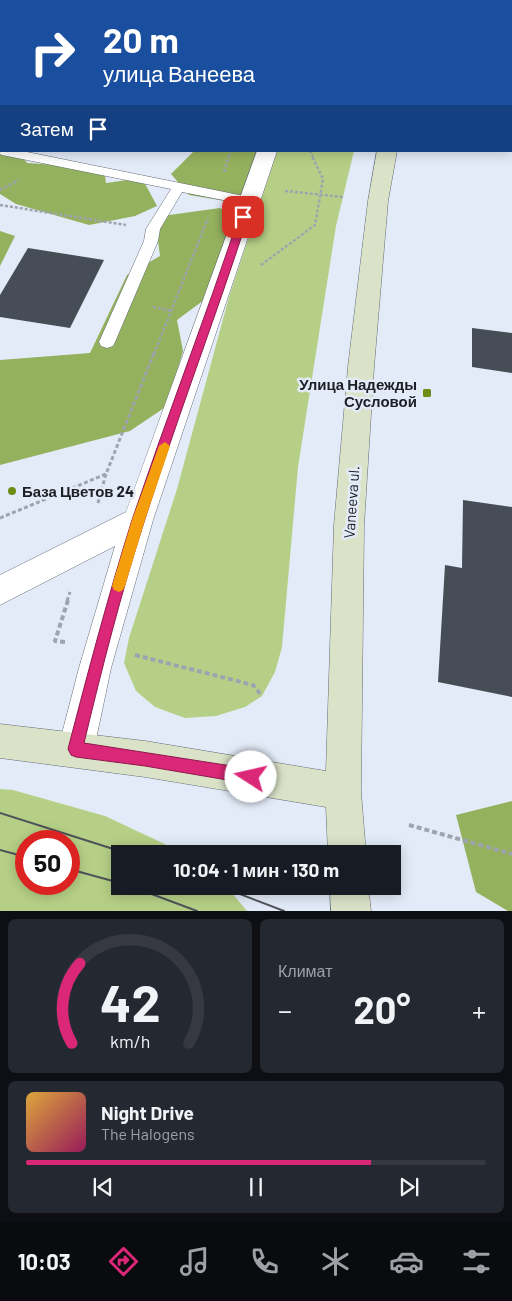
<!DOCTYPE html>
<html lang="ru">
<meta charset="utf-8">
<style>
:root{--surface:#171b24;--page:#242831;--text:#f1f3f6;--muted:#9ea1a6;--line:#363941;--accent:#db2777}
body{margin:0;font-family:Barlow,sans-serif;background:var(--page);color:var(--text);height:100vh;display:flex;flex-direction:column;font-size:19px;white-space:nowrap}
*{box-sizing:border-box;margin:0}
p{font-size:16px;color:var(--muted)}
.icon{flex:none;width:28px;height:28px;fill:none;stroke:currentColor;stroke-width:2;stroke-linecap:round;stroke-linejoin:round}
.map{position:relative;height:911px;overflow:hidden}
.details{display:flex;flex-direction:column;gap:8px;padding:8px;background:#0d0f14;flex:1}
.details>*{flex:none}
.hud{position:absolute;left:0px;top:0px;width:512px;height:152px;box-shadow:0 2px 12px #0003;background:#1a4fa0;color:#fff;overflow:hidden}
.speed{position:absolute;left:15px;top:830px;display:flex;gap:10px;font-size:25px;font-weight:700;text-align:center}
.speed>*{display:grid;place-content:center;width:65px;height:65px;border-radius:50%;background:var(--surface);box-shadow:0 2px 12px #0003;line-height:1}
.speed .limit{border:8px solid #d22;background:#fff;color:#111}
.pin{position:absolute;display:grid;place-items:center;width:42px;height:42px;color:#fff;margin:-21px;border-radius:10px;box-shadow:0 2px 8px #0006}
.me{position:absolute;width:55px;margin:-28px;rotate:280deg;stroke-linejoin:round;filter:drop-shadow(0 0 4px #0008)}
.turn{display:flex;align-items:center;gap:18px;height:105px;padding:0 20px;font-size:22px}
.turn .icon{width:65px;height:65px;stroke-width:2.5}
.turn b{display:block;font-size:35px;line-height:42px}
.then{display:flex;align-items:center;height:48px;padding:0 20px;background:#0003;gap:10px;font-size:19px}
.big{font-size:38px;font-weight:700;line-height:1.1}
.details .tile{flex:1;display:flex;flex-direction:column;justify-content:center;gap:8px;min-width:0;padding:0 18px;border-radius:8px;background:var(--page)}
.details .dial{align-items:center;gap:0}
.dial svg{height:130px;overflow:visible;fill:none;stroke:var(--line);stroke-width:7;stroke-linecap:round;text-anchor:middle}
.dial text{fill:var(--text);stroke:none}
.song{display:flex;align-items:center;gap:15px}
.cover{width:60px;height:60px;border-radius:8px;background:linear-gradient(135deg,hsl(40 70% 55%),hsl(330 70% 35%))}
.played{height:5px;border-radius:2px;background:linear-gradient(90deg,var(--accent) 75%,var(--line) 75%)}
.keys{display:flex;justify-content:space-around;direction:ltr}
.heat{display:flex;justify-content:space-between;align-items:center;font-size:28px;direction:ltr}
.details .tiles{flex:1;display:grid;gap:8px;grid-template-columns:1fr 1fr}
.tile:last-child{grid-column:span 2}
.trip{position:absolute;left:111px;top:845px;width:290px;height:50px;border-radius:0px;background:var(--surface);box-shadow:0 2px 12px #0003;font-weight:700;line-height:50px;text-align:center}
.tabs{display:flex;height:80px;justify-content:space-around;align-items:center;background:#090b0e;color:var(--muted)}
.tabs .icon{width:35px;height:35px}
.tabs .active{color:var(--accent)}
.tabs b{font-size:22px;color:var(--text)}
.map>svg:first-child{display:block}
.green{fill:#b5d086;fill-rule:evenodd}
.forest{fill:#94b15e}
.building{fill:#464d57}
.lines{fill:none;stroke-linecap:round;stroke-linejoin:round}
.lane-casing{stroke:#646b76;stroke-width:1}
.street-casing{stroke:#646b76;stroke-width:1}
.secondary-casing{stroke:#646b76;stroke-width:1}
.path-far3{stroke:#9ea4ae;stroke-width:2;stroke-dasharray:2.5 2;stroke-linecap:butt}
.path-far2{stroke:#9ea4ae;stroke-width:2.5;stroke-dasharray:3 2;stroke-linecap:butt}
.path-far1{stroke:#9ea4ae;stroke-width:3;stroke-dasharray:4 2.5;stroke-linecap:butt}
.path{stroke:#9ea4ae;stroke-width:4;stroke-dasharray:5 3;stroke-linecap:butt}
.lane{fill:#fff;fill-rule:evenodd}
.street{fill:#fff;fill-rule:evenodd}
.secondary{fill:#dae2c7;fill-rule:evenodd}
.tram{stroke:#4f535a;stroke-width:2}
.route{fill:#db2777;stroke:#8e194d}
.slow{fill:#f59e0b}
.poi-dot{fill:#6c8d13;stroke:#e3ebf8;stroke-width:2}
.labels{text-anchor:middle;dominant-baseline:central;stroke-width:5;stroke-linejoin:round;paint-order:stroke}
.poi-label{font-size:15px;font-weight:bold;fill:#1c1f24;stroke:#e3ebf8;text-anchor:end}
.street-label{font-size:15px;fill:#1c1f24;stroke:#e3ebf8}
</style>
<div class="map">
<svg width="512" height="911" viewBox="0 0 512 911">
<rect width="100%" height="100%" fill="#e3ebf8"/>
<!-- green -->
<g class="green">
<polygon points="277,151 354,151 336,226 298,467 282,647 275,672 262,696 245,707 216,716 185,718 155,707 136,691 124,663 129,638 177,489 229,297"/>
<path d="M0 789 13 790 105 816 186 854H120V886H226L247 911H0ZM69 841V884H26V841Z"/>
</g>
<!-- forest -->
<g class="forest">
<polygon points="0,146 1,151 18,151 27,163 104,168 106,183 142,178 157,206 135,216 89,225 16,204 0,194"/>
<polygon points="194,151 268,151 249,194 225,201 189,195 171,174"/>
<polygon points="220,208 247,225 227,283 177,320 183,351 167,406 130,431 0,465 0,360 90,353 127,275 160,256 155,217"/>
<polygon points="0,231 15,236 0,266"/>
<polygon points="512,801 512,911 508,911 476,892 456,815"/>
</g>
<!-- building -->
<g class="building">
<polygon points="28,248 104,260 70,328 0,317 0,295"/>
<polygon points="472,328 512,333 512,373 472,367"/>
<polygon points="463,500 512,507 512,697 438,682 445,565 462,568"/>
</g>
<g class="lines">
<!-- lane casing -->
<g class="lane-casing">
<g id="lane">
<rect x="0" y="32" width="1" height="6"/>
<polygon points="1,147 1,151 22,151 249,197 256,201 249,205 182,192 160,229 158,241 115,342 113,346 107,348 101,346 99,342 144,241 146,229 171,189 2,155 0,154"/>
</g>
</g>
<!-- street casing -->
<g class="street-casing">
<g id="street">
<rect x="312" y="0" width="16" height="1"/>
<rect x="511" y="27" width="1" height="10"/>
<polygon points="257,151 277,151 153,520 111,668 94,749 88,761 76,767 64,761 58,749 79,668 115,546 0,605 0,575 126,512"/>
</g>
</g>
<!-- secondary casing -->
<g class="secondary-casing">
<g id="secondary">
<rect x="405" y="0" width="16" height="1"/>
<polygon points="377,151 397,151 388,201 374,367 364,525 361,792 366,854 328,854 326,807 145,777 0,758 0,724 145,741 326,771 334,525 348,367 368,201"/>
<polygon points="330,886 368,886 371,911 331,911"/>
</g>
</g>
<!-- path-far3 -->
<g class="path-far3">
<polyline points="168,0 171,1"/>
<polyline points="310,151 313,157"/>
<polyline points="229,157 231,151"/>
</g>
<!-- path-far2 -->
<g class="path-far2">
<polyline points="224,172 229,156"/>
<polyline points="0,190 19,180"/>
<polyline points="285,191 343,197"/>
<polyline points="0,205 126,225"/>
<polyline points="261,265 315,225 323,179 312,156"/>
<polyline points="153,307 172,311"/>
<polyline points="154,354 208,218"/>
</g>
<!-- path-far1 -->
<g class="path-far1">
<polyline points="98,503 106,474"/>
<polyline points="0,518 106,474 154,353"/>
<polyline points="67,601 70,592"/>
</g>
<!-- path -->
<g class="path">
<polyline points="65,642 55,641 68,600"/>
<polyline points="135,655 253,685 262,696"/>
<polyline points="409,825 512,854"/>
</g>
<!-- lane -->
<use href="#lane" class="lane"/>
<!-- street -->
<use href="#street" class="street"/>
<!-- secondary -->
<use href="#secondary" class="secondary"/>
<!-- tram -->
<g class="tram">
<polyline points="0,813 129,854"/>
<polyline points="0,850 26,857"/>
<polyline points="69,869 120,883"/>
<polyline points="130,886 197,911"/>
<polyline points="219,886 284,911"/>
</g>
</g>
<!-- route -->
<path class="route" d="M243 214 248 217C215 319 177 418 145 519 121 593 102 668 84 743L251 769 256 771 258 777 256 782 251 784 145 766 76 757 71 755 68 749C88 672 108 596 132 520 166 419 205 319 239 217Z"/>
<!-- slow -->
<polygon class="slow" points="165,442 170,446 145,520 125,586 123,590 119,592 114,590 112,586 132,520 159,446"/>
<!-- markers -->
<g class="poi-dot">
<rect x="422" y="388" width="10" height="10" rx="2.5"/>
<circle cx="12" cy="491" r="5"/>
</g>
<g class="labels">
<!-- poi labels -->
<g class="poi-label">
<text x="417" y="384">Улица Надежды<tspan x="417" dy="17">Сусловой</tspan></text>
<text x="22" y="491" text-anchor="start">База Цветов 24</text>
</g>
<!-- street labels -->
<g class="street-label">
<text transform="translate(351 502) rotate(-86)">Vaneeva ul.</text>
</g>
</g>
</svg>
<div class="speed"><div class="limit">50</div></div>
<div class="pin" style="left:243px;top:217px;background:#d93025"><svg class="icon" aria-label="arrive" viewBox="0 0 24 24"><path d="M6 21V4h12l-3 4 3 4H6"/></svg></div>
<svg class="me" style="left:251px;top:777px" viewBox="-20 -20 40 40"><circle r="19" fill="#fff"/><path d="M0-13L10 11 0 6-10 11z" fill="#db2777"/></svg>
<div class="trip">10:04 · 1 мин · 130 m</div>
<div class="hud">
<div class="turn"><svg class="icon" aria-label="right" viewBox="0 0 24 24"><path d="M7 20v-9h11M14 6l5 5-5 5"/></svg><div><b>20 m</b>улица Ванеева</div></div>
<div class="then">Затем<svg class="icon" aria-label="arrive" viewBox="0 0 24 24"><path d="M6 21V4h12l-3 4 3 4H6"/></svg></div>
</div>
</div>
<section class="details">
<div class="tiles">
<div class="tile dial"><svg viewBox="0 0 100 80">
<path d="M14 69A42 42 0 1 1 86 69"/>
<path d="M14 69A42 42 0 0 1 19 20" stroke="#db2777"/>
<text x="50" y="56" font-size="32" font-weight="700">42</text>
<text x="50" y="72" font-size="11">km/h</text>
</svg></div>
<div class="tile"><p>Климат</p>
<div class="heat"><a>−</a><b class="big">20°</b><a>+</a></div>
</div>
<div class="tile">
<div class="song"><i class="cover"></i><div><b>Night Drive</b><p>The Halogens</p></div></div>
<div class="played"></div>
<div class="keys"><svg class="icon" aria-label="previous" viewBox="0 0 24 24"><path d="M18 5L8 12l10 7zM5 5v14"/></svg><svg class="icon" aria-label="pause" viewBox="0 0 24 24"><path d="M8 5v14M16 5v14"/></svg><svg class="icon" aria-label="next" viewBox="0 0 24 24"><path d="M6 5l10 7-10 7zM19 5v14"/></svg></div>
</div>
</div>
</section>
<nav class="tabs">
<b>10:03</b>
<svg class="icon active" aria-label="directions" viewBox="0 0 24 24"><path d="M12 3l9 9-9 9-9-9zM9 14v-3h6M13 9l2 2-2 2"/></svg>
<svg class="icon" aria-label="music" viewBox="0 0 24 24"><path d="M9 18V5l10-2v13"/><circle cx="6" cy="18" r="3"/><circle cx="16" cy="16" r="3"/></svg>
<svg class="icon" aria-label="phone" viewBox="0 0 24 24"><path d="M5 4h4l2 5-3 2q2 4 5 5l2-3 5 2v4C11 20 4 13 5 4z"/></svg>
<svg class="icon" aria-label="climate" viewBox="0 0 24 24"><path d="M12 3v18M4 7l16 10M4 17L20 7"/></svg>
<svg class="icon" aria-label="car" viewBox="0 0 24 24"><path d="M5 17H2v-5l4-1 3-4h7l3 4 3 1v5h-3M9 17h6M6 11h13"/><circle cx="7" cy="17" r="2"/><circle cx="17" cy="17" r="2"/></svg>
<svg class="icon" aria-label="filters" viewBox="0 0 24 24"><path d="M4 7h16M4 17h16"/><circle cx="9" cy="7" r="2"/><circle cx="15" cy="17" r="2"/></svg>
</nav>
